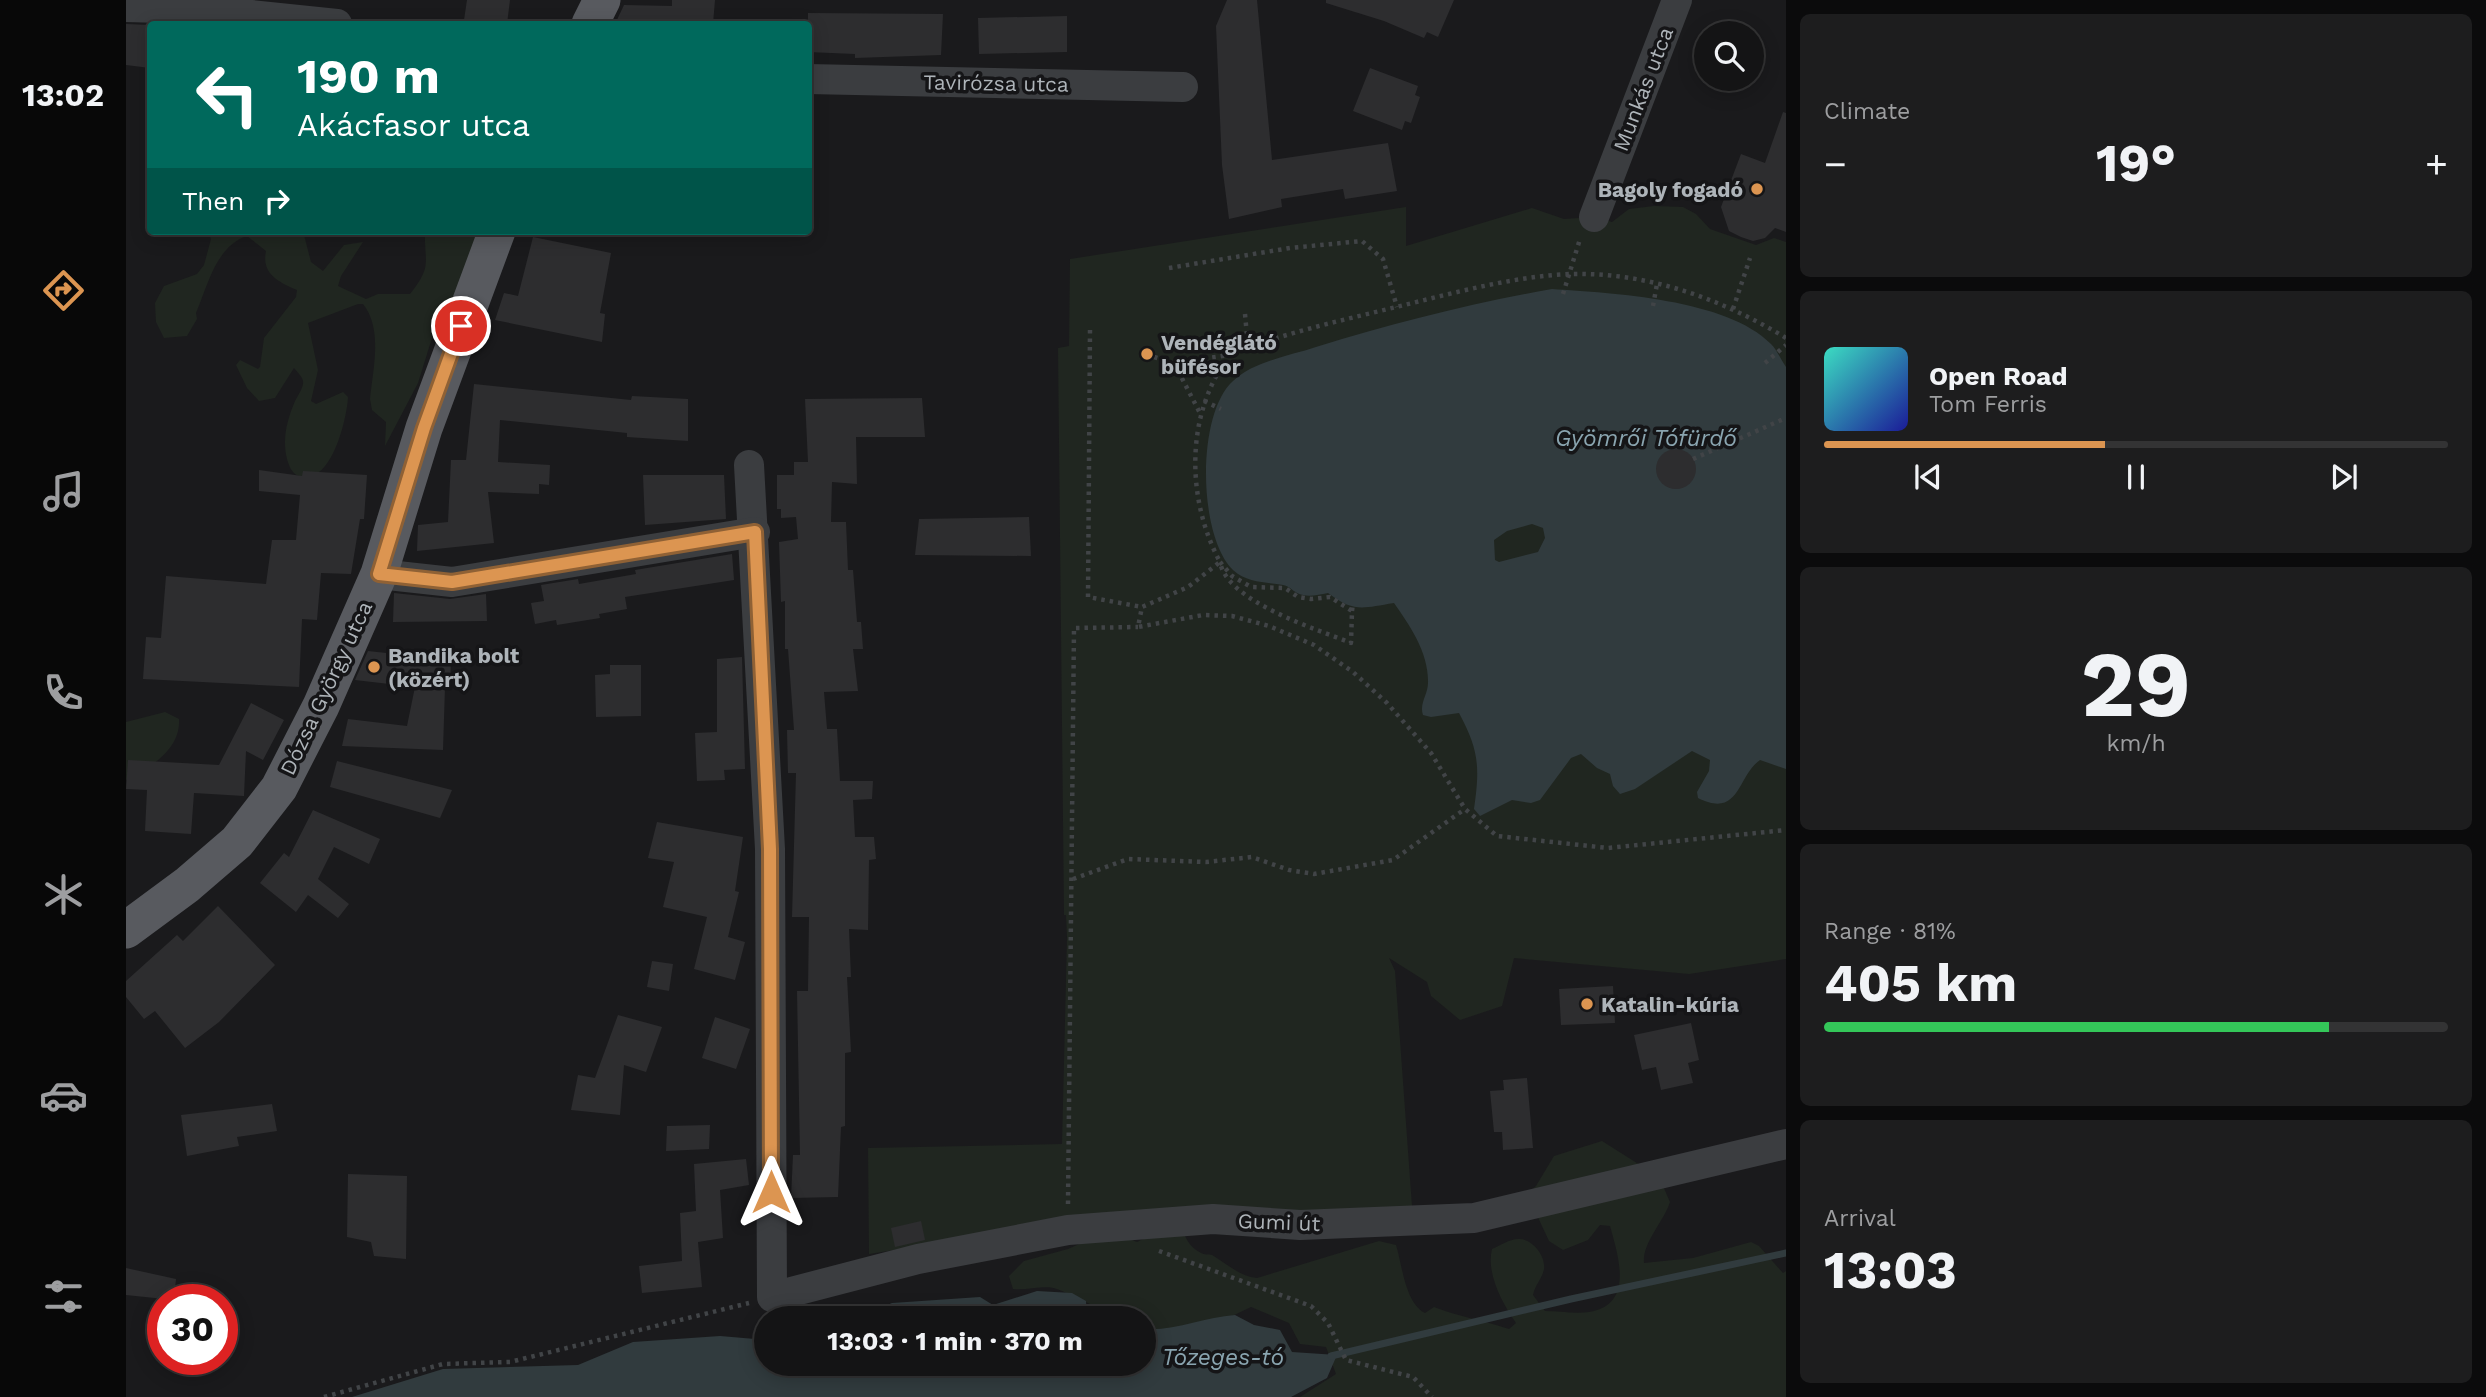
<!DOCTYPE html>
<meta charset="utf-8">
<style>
:root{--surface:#141415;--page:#1d1d1e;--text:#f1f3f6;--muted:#9d9ea0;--line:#333334;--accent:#dc9551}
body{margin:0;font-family:"Work Sans",sans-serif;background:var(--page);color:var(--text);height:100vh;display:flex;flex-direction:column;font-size:26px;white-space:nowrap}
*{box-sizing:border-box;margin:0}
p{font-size:23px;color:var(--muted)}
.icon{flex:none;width:38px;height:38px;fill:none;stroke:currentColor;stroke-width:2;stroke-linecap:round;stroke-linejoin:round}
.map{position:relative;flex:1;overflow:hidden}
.sheet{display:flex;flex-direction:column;gap:14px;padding:14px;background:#0b0b0c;width:700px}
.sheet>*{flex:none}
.guide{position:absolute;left:21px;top:21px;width:665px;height:214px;border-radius:7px;box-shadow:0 4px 18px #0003,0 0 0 2px var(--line);background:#00695c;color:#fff;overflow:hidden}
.fabs{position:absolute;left:1568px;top:21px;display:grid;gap:14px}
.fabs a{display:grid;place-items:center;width:70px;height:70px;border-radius:50%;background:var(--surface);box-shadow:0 4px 18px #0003,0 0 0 2px var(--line);font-size:35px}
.speed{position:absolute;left:21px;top:1284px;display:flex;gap:14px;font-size:35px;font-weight:700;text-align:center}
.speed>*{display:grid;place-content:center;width:91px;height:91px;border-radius:50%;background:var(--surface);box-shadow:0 4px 18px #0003,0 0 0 2px var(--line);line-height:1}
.speed .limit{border:10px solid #d22;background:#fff;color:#111}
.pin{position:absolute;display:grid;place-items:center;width:60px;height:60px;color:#fff;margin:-30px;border:4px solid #fff;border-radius:50%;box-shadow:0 2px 7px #0007}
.me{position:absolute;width:77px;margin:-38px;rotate:0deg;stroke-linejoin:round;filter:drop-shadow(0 0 5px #0008)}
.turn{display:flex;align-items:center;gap:24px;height:147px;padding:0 35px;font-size:32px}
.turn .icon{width:91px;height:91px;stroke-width:2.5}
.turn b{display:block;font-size:49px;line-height:60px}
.then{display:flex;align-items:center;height:66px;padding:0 35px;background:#0003;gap:14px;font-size:26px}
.big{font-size:52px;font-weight:700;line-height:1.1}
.sheet .widget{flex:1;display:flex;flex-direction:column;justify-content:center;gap:10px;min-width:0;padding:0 24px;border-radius:10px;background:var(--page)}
.sheet .dial{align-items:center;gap:0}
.dial b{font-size:91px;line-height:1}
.song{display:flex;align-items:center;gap:21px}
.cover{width:84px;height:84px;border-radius:10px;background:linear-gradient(135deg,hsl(170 70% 55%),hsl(240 70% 35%))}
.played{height:7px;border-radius:4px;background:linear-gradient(90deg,var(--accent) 45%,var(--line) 45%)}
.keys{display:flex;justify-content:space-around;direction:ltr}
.heat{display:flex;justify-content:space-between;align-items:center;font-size:38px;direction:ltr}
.charge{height:10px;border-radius:5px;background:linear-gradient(90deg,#34c759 81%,var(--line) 0)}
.trip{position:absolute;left:628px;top:1306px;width:402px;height:70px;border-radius:35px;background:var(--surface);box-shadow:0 4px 18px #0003,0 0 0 2px var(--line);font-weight:700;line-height:70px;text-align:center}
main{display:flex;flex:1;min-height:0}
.tabs{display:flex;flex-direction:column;width:126px;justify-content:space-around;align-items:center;background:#080808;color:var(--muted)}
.tabs .icon{width:49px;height:49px}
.tabs .current{color:var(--accent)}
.tabs b{font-size:32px;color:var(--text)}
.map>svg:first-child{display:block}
.green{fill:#202620}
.water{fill:#313b3e;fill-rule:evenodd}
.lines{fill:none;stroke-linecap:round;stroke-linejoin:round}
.stream{stroke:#313b3e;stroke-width:7}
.building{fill:#2d2d2f}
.path{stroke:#414447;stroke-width:4.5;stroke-dasharray:3.5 5;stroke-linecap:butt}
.minor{stroke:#3b3d40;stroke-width:30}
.major{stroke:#585a5f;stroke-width:37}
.route-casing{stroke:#8f6135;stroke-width:18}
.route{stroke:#dc9551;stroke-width:12}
.poi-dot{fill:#dc9551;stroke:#151517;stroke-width:2.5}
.labels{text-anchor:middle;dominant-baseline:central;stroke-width:7;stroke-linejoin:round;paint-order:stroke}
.street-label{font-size:21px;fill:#aeb4b9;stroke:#151517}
.poi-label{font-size:21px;font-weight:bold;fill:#aeb4b9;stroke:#151517;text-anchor:start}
.water-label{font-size:23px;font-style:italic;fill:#8aa5b0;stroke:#151517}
</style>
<main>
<nav class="tabs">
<b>13:02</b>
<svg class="icon current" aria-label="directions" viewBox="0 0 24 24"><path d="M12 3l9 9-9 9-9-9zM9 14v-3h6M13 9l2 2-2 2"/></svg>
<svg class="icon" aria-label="music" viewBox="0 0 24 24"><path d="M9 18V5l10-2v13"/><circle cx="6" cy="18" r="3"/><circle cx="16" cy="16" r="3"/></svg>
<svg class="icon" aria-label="phone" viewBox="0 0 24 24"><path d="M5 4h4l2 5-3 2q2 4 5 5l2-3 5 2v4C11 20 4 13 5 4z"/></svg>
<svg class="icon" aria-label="climate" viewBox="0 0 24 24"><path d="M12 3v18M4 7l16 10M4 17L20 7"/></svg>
<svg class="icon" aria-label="car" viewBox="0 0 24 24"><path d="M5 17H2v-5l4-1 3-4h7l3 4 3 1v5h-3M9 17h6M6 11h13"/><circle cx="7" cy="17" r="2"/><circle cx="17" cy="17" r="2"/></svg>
<svg class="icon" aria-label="filters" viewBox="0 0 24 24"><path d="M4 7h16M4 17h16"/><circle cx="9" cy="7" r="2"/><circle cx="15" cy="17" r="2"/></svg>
</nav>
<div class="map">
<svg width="1660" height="1397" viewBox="0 0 1660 1397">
<rect width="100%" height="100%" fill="#1a1a1c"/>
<!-- green -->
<g class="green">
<polygon points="1528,206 1557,207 1570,214 1584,229 1630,245 1648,238 1660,242 1660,959 1563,974 1388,958 1376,1006 1334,1020 1305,996 1301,982 1263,958 1269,971 1287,1220 936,1224 743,1254 742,1148 936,1144 941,937 940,915 938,915 932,348 943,346 944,259 1280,207 1280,246 1406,208 1438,219 1468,217 1486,222 1503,209"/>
<path d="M82 231H177L185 262 197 271 218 245 237 242 215 276 212 286 240 299 252 294H284C307 265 298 263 299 231H354L330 294 310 325 292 383 259 446 260 422 246 410 244 399C247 369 257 329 237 304H232L182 323 192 370 185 401 190 404 217 392 222 397C221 419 205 487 173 476 166 474 163 466 161 459 156 439 161 420 169 401 172 395 178 387 177 381 176 376 171 372 168 368L149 398 133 401 121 388 110 365 114 360 132 369 134 367 138 338 170 297 171 290C153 282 135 274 140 251L121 236C90 246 82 285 70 313L71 319 61 336 38 338 30 322 29 303 38 286 71 274 78 265 85 239Z"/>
<path d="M39 712 53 719C55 750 23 768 0 780V722Z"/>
<path d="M1476 1141 1533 1177 1544 1202C1537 1223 1516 1243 1518 1263L1567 1258 1625 1242 1633 1246 1657 1273 1660 1271V1397H1174L1210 1374 1200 1347 1174 1344 1163 1323 1125 1307 1052 1342 1019 1326 1018 1318C983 1318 962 1301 931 1289 920 1284 900 1291 887 1289L883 1276 898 1261 942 1249 983 1231 1011 1242 1038 1229 1055 1226C1058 1236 1064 1248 1075 1253 1078 1255 1083 1254 1086 1255 1101 1264 1113 1276 1131 1278L1253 1241 1270 1245C1276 1264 1279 1303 1299 1313L1308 1307C1334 1317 1357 1320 1383 1329L1390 1323C1376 1303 1360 1273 1366 1249 1373 1246 1384 1239 1392 1239 1406 1238 1420 1256 1418 1269 1416 1279 1409 1285 1407 1295L1419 1311C1433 1311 1449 1314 1463 1312 1509 1305 1492 1255 1484 1226L1474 1225 1462 1240 1437 1250 1423 1241 1401 1194 1410 1186 1428 1156Z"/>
</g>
<!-- water -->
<g class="water">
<path d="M1426 289C1486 293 1601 299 1645 344 1651 350 1655 360 1660 367V769L1634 760C1611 776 1614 819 1572 798L1571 792 1583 771 1584 760 1566 751 1509 789 1494 794 1487 786 1484 774 1471 768 1455 754 1445 758 1414 800 1405 803 1386 800 1354 816 1348 809C1354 767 1353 750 1333 713L1305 717 1297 715C1293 704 1302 694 1302 683 1303 653 1284 626 1268 603 1236 608 1229 613 1202 593 1191 595 1181 598 1171 593 1166 590 1163 586 1157 585 1140 582 1121 583 1107 570 1072 536 1070 414 1107 381 1128 361 1163 356 1190 347 1268 323 1346 303 1426 289ZM1406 524 1417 528 1419 538 1412 552 1373 562 1369 560 1368 540 1381 531Z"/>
<polygon points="911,1291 946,1293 960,1301 961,1318 732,1318 766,1303 854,1297 867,1305"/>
<path d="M1109 1315 1128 1325 1154 1330 1166 1352 1211 1355 1201 1378 1165 1397H226L317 1369 452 1365 507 1342 594 1336 640 1340V1363H1018L1019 1329C1049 1331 1079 1317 1109 1315Z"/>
</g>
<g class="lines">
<!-- stream -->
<polyline class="stream" points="1205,1356 1445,1299 1660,1253"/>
</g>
<!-- building -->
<g class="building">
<polygon points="341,0 384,0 381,24 338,20"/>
<polygon points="546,0 589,0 587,24 489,24 498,5 546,6"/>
<polygon points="1101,0 1131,0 1146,160 1262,143 1271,191 1219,199 1217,189 1155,199 1156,207 1103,219 1096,165 1090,26"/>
<polygon points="1200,0 1328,0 1312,37 1301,32 1298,38 1258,21 1200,3"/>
<polygon points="682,13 817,14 815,55 729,58 729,54 682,52"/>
<polygon points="941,16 941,52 853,54 852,18"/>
<polygon points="0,24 24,25 24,68 0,65"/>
<polygon points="1244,68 1292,86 1289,95 1294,97 1285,123 1279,121 1276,130 1227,111"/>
<polygon points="1657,112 1660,113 1660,232 1649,228 1639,238 1627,241 1615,237 1603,231 1595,207 1615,154 1639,163"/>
<polygon points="407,237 485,253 474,313 479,314 476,342 369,320 378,293 392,296"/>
<polygon points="348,384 505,400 506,396 562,399 562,441 501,437 501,433 374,420 372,462 424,465 423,485 413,484 413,494 362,492 368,543 291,551 292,525 322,522 325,460 340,460"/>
<polygon points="796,398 799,437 730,437 731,484 706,482 705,522 720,522 722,570 727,570 731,622 735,622 737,649 727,649 732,691 698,692 701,729 711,729 714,781 747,781 746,799 727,800 729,837 748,837 750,859 743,860 742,930 723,929 725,977 721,977 725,1052 719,1053 719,1126 715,1127 712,1197 665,1198 667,1155 674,1155 671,991 682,991 683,917 666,917 670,773 662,773 661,730 668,730 662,649 659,649 659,601 655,602 653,542 672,539 670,517 655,518 655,509 651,509 651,475 668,475 668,462 682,462 679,399"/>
<circle cx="1550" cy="469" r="20"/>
<polygon points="133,470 176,476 177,471 241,475 238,519 234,519 225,574 195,573 191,620 176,619 173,687 17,679 20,637 35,638 40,576 140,584 146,540 170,540 174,495 133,491"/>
<polygon points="517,475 598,475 600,519 519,525"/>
<polygon points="903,517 905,556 789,555 793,519"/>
<polygon points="606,554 608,580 499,597 501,609 473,614 474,618 431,625 430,620 409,624 405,603 418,601 415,585 452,579 453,584 510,574 509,570"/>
<polygon points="268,593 324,599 360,594 361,621 267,622"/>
<polygon points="242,651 325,660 324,687 319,687 317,750 216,746 222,719 281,726 289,687 229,680"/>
<polygon points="616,657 619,769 598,770 599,780 571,781 569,733 591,732 591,659"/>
<polygon points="484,665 515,665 515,716 470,717 469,675 484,674"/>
<polygon points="125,703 158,720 137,760 120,751 118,796 68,793 65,834 19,831 21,790 0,789 2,760 93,765"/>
<polygon points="211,761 326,790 314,818 204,787"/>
<polygon points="187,810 254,839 243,864 208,847 192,879 223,904 212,918 182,895 170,912 134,883 158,853 163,857"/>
<polygon points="531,822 617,837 609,891 613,892 602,937 619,942 609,980 568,969 581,917 537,907 548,862 522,858"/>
<polygon points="92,906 149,965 93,1022 59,1048 29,1011 18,1019 0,997 0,981 51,935 57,941"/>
<polygon points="526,961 547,964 543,991 521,987"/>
<polygon points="1487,986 1489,1023 1435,1025 1433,989"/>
<polygon points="492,1015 536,1027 520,1072 498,1065 494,1115 445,1110 452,1075 469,1078"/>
<polygon points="589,1017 624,1029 610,1069 576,1058"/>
<polygon points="1565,1023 1573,1060 1562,1063 1567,1083 1535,1090 1530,1067 1516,1070 1508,1035"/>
<polygon points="1401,1078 1407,1148 1377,1150 1376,1132 1368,1132 1364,1091 1378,1090 1377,1080"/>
<polygon points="146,1104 151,1131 111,1137 113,1146 61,1156 55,1115"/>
<polygon points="584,1125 583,1149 540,1151 541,1126"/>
<polygon points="620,1159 623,1185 594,1190 597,1238 572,1242 576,1287 516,1293 513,1266 556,1261 554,1213 570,1211 568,1164"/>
<polygon points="222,1174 281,1176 280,1259 248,1256 245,1242 221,1237"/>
<polygon points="795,1221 799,1240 769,1247 765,1228"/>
<polygon points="0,1268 50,1279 48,1300 0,1295"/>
</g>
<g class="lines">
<!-- path -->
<g class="path">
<polyline points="1043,268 1164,248 1236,241 1257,259 1271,307"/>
<polyline points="1437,294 1454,239"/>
<polyline points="1527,306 1531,284"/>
<polyline points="1607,309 1624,258"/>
<polyline points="1119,314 1122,347"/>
<polyline points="964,330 962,597 1016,607"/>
<path d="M1660 338C1591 296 1510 268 1428 275 1372 280 1316 296 1262 309 1209 322 1154 334 1104 355 1059 413 1060 499 1094 562L1062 587 1016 607 1012 627 1077 615 1106 616 1143 626 1188 645 1227 672 1261 703 1305 753 1339 809 1371 836 1482 848 1660 830"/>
<polyline points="1028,357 1048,363 1103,355"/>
<polyline points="1048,363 1075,415"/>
<polyline points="1639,363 1660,345"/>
<polyline points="1078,401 1095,409"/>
<polyline points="1567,459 1660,418"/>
<path d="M1094 562 1106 576 1125 587 1159 588 1172 597 1185 599 1204 597 1226 611 1225 643C1191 629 1101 602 1094 562Z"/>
<polyline points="1226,611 1227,603"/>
<polyline points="947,879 1002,859 1080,862 1126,857 1163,870 1188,874 1267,860 1339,809"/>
<polyline points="942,1204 948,628 1012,627"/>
<polyline points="1033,1251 1185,1306 1202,1323 1220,1360 1287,1377 1306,1397"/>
<polyline points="198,1397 317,1364 384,1362 623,1303"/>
</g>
<!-- minor -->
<g class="minor">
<polyline points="0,7 69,9 211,24"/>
<polyline points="682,79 1057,87"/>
<polyline points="1468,217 1551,0"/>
<polyline points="623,465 644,849 646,1297 792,1259 942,1230 1087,1219 1174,1225 1348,1218 1660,1144"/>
<polyline points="253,574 326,582 629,532"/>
</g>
<!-- major -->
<g class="major">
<polyline points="464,24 476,0"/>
<polyline points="0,930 61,885 111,842 153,788 195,706 253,574 298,428 371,231"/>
</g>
</g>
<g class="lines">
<!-- route casing -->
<g class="route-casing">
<polyline id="route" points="335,326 298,428 253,574 326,582 629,532 644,849 645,1192"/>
</g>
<!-- route -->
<use href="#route" class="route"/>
</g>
<!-- markers -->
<g class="poi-dot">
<circle cx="1631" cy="189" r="7"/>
<circle cx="1021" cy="354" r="7"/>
<circle cx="248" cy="667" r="7"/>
<circle cx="1461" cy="1004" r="7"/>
</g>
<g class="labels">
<!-- street labels -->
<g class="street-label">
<text transform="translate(870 83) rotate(1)">Tavirózsa utca</text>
<text transform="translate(1517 89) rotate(-69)">Munkás utca</text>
<text transform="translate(200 688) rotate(-65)">Dózsa György utca</text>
<text transform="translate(1153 1222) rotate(2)">Gumi út</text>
</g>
<!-- poi labels -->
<g class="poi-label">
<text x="1617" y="189" text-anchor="end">Bagoly fogadó</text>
<text x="1035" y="342">Vendéglátó<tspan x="1035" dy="24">büfésor</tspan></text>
<text x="262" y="655">Bandika bolt<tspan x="262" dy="24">(közért)</tspan></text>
<text x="1475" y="1004">Katalin-kúria</text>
</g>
<!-- water labels -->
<g class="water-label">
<text x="1520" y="438">Gyömrői Tófürdő</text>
<text x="1097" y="1357">Tőzeges-tó</text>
</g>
</g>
</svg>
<div class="fabs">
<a><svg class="icon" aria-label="search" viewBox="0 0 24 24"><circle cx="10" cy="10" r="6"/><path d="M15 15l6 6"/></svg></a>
</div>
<div class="speed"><div class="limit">30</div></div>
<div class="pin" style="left:335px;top:326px;background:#d93025"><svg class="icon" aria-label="arrive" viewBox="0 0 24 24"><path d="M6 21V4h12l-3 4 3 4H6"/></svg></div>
<svg class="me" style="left:645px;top:1192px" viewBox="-20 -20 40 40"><path d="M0-17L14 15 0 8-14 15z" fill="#dc9551" stroke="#fff" stroke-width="4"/></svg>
<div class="trip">13:03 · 1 min · 370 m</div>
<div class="guide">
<div class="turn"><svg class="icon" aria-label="left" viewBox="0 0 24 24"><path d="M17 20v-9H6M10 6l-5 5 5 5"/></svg><div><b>190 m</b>Akácfasor utca</div></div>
<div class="then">Then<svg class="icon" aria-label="right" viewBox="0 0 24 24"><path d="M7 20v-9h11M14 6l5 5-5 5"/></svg></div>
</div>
</div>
<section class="sheet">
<div class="widget"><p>Climate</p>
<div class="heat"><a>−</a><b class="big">19°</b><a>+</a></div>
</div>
<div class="widget">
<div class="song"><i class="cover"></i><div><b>Open Road</b><p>Tom Ferris</p></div></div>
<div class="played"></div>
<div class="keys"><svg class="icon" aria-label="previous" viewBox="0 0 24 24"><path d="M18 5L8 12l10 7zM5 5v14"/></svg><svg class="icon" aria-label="pause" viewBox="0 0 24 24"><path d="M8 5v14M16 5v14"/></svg><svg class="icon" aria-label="next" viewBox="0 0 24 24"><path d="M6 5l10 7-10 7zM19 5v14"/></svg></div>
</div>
<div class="widget dial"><b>29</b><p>km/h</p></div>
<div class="widget"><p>Range · 81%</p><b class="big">405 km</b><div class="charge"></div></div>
<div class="widget"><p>Arrival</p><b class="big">13:03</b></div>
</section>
</main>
